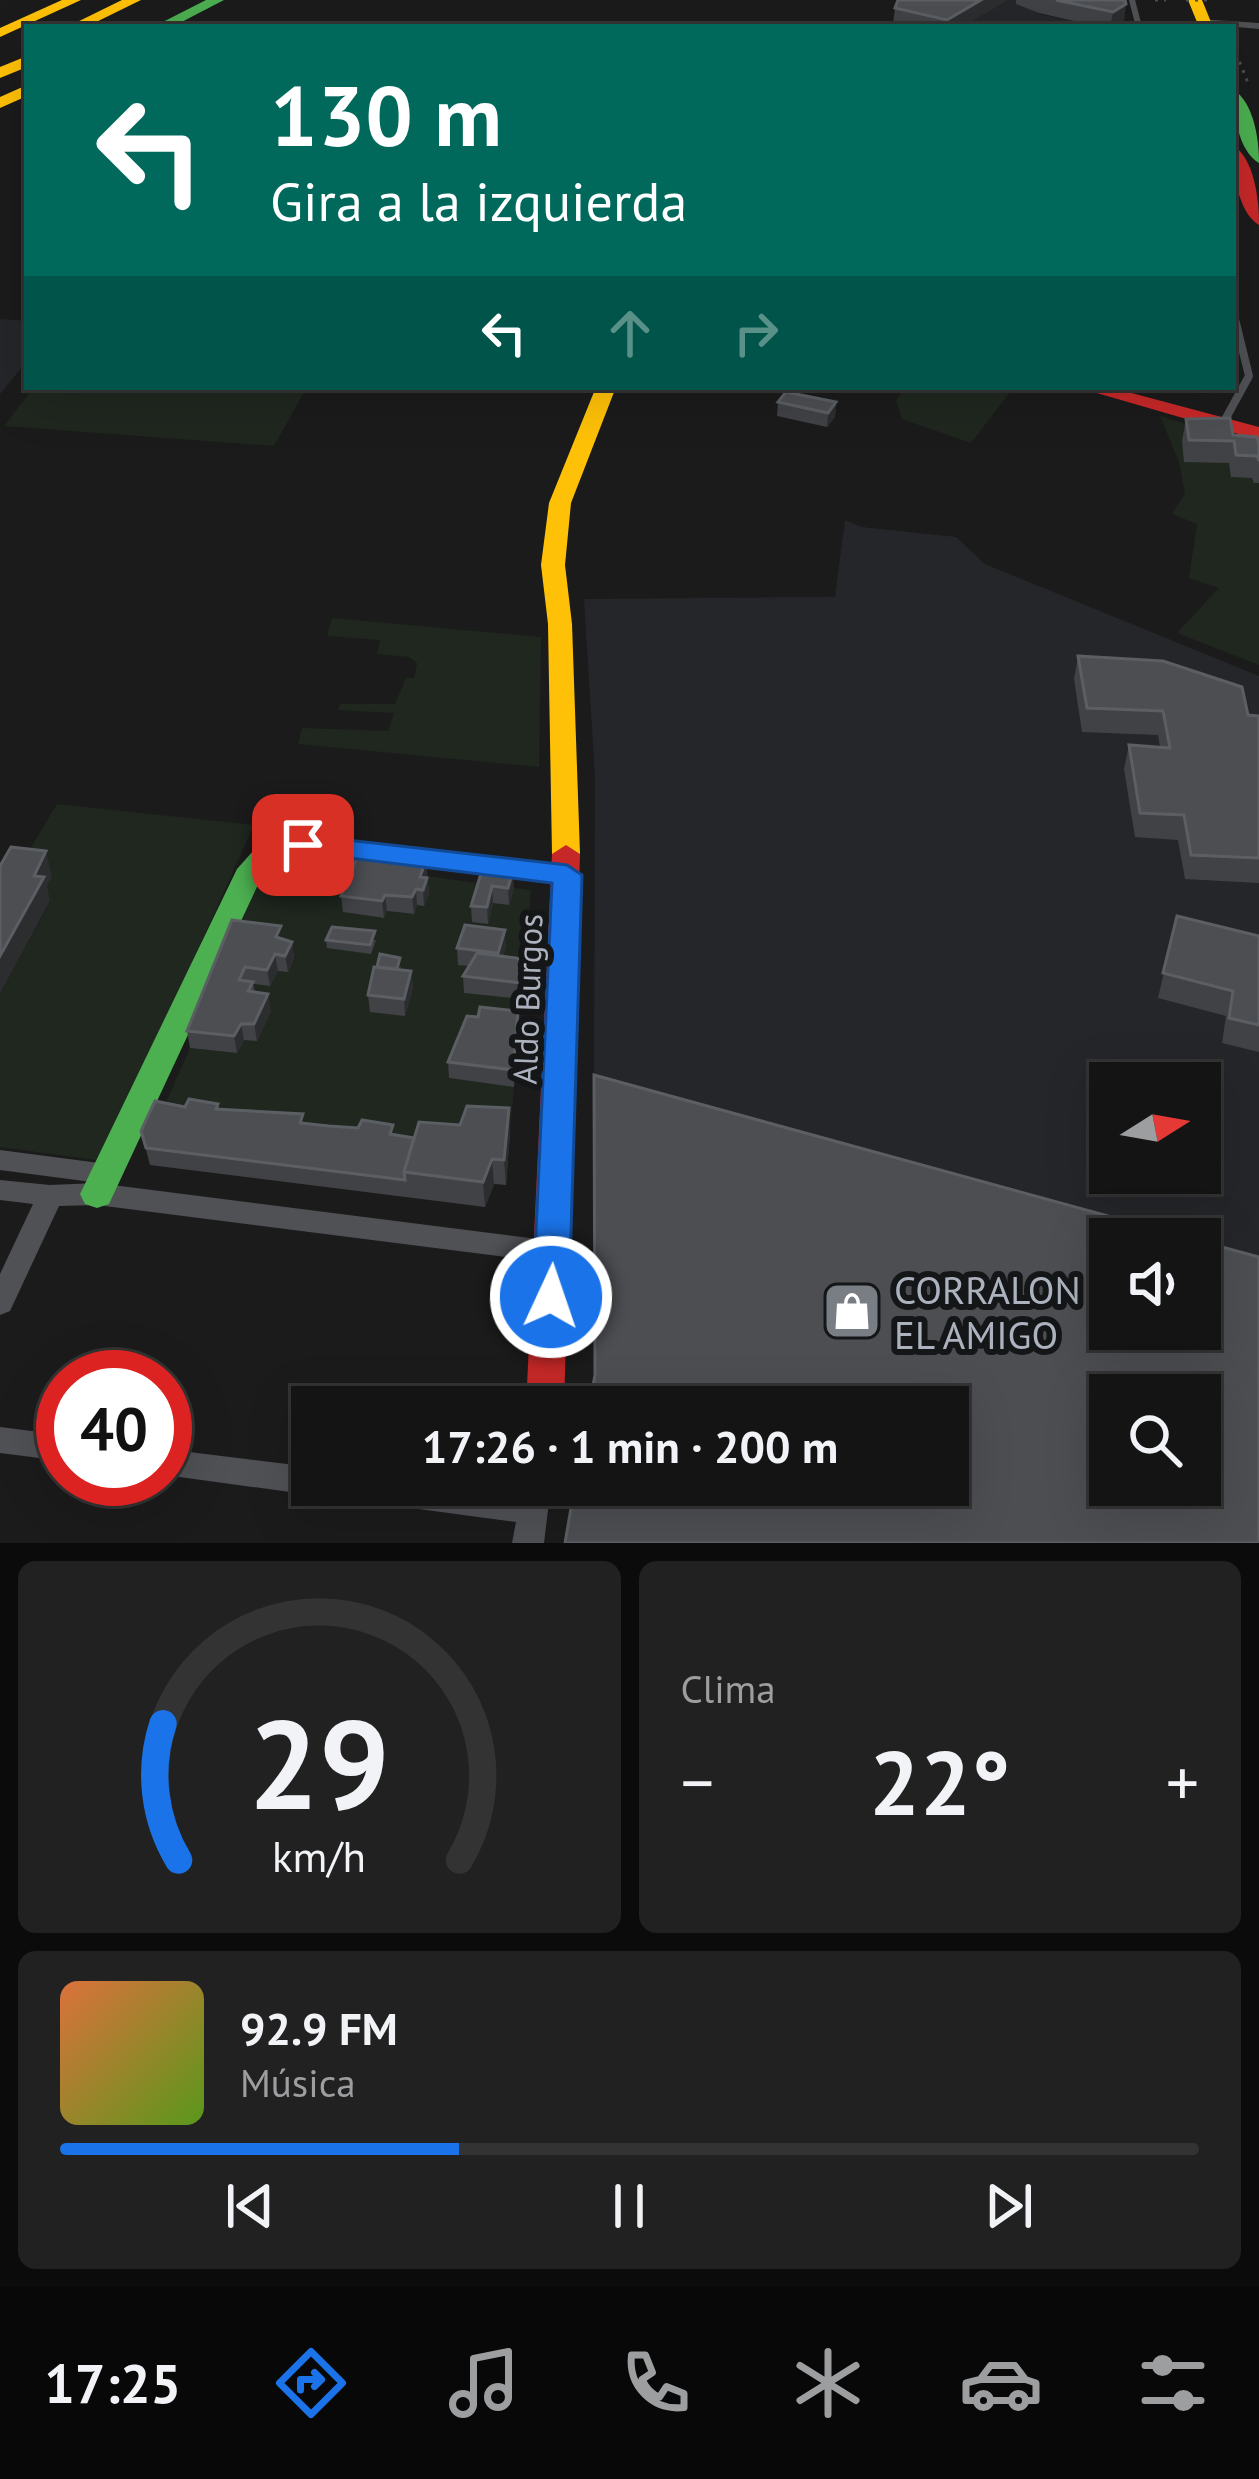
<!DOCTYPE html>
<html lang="es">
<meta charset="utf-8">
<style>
:root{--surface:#141415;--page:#212122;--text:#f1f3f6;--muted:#9d9ea0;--line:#333334;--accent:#1a73e8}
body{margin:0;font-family:"PT Sans",sans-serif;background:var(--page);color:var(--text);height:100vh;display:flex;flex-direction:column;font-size:45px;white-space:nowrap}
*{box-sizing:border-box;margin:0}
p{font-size:39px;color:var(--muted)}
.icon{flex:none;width:66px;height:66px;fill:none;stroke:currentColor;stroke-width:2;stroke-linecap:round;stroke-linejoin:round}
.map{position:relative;height:1543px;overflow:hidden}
.drawer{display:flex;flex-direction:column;gap:18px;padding:18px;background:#0b0b0c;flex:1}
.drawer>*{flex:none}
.guide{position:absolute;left:24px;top:24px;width:1212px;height:366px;border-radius:0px;box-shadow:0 12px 48px #0002,0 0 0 3px var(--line);background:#00695c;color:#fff;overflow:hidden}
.needle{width:78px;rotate:79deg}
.controls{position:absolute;left:1089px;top:1062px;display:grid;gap:24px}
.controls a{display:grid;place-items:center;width:132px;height:132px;border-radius:0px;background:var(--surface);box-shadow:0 12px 48px #0002,0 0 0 3px var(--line);font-size:60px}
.speed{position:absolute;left:36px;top:1350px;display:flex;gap:24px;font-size:60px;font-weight:700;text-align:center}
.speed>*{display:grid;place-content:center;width:156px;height:156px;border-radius:50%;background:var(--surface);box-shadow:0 12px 48px #0002,0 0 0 3px var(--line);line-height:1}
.speed .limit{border:18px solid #d22;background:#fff;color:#111}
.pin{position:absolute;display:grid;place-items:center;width:102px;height:102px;color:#fff;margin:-51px;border-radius:24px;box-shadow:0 6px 18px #0006}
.me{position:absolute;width:132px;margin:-66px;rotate:3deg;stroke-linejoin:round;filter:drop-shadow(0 0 9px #0008)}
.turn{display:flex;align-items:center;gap:42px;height:252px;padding:0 48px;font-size:54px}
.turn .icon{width:156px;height:156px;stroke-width:2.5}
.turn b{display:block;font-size:84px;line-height:102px}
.lanes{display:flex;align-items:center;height:114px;padding:0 48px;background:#0003;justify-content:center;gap:60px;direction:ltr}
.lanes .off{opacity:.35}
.big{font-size:90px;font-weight:700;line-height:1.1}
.drawer .tile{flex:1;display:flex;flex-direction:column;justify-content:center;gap:18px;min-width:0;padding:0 42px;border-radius:18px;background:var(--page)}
.drawer .dial{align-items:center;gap:0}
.dial svg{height:312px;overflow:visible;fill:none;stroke:var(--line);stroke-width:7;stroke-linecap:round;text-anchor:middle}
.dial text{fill:var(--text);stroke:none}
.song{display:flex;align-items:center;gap:36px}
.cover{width:144px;height:144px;border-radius:18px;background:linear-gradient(135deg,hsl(20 70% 55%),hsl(90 70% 35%))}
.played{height:12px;border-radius:6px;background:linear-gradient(90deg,var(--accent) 35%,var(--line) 35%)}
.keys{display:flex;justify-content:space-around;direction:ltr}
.heat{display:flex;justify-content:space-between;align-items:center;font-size:66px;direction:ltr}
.drawer .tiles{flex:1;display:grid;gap:18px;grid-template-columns:1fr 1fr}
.tile:last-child{grid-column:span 2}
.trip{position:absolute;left:291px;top:1386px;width:678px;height:120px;border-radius:0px;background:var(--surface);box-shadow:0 12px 48px #0002,0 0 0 3px var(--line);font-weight:700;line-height:120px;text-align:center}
.tabs{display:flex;height:192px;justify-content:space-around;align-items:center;background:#080808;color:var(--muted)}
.tabs .icon{width:84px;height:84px}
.tabs .selected{color:var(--accent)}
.tabs b{font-size:54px;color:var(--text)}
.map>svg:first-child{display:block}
.built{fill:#252629;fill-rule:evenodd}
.green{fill:#1f271f}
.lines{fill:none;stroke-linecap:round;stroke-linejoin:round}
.path{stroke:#4b4d50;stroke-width:3;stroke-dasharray:3 6;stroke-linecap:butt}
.lane-far1{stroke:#505155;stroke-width:6}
.lane{stroke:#505155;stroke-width:8}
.street{fill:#505155;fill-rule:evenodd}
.fast{fill:#4caf50;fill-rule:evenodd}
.slow{fill:#ffc107;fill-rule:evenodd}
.jam{fill:#c62828;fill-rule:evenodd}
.path-bridge{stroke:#4b4d50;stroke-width:3;stroke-dasharray:3 6;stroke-linecap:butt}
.wall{fill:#404245}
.shaded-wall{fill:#2c2d2f}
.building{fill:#4c4e52;stroke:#5b5e63;stroke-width:3;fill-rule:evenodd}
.route{fill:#1a73e8;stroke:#114b97;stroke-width:3}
.labels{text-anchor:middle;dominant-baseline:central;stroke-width:12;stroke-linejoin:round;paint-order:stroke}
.street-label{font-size:33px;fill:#acb3be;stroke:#151618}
.near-poi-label{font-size:39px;fill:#acb3be;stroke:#151618;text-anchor:start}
</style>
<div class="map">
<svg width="1259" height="1543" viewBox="0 0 1259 1543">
<rect width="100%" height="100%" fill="#1b1b1c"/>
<!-- built -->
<g class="built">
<polygon points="1007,0 1024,0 1040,14 1100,27 962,27"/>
<polygon points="0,319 27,321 27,361 0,394"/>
<path d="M845 520 861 527 956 537 985 564 1259 676V1293L1200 1277V1239H1110L594 1108 595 776 584 599 835 597ZM1110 1083H1200V1173H1110Z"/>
</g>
<!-- green -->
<g class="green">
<polygon points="34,387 307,387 274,446 4,426"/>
<polygon points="906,387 1014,387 971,443 902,419 896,400"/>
<polygon points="1160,416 1259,446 1259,665 1177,633 1219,588 1189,578 1197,524 1172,514 1185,494 1179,462"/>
<polygon points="332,618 541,637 539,767 298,744 302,728 388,731 394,713 338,710 340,704 395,704 406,678 414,678 417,663 409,657 377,654 380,640 327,636"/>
<polygon points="57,804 254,825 103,1161 0,1147 0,994 50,902 17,871"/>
<polygon points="291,858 362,867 343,912 383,918 387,911 413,914 427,876 484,884 473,922 488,923 493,903 514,888 531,890 524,975 479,970 464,992 522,999 519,1028 450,1078 514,1087 510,1133 462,1150 159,1118 190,1048 237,1053 244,1040 257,1040 269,1011 247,983 278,971 288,972 235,937 261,875"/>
</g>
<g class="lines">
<!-- path -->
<g class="path">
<polyline points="1155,0 1166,0"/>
<polyline points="1233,45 1248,83"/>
</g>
<!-- lane-far1 -->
<polyline class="lane-far1" points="1132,0 1139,27"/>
<!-- lane -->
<polyline class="lane" points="1221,427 1249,376 1233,311"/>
<!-- street -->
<g class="street">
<polygon points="1199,19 1259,23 1259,29 1203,24 1199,23"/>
<polygon points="0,1150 107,1164 116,1167 120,1174 116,1181 107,1184 0,1170"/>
<polygon points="0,1180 50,1185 97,1183 553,1241 563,1244 567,1252 563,1260 553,1263 97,1205 59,1206 10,1311 0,1315 0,1274 33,1204 0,1200"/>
<polygon points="0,1427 63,1435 63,1461 0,1453"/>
<polygon points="165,1449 312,1467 312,1485 325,1485 323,1491 312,1495 165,1475"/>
<polygon points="329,1485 449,1485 520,1494 521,1485 551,1485 544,1543 512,1543 516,1522 344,1499 333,1495"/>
</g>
<!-- fast -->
<g class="fast">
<polygon points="206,0 224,0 172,27 153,27"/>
<path d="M1233 89C1254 103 1259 139 1259 163 1238 151 1233 112 1233 89Z"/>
<polygon points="303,836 567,865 581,875 567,885 303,854 279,857 263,874 109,1204 97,1208 85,1204 80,1194 237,869 261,842"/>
</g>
<!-- slow -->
<g class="slow">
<polygon points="62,0 81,0 0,37 0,28"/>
<polygon points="122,0 141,0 86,27 67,27"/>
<polygon points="1188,0 1202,0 1213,27 1199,27"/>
<polygon points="27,56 27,67 0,78 0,67"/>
<polygon points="27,85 27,96 0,108 0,97"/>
<polygon points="596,387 616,387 571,503 565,565 572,624 580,854 566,863 552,854 548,624 541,565 549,503"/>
</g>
<!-- jam -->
<g class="jam">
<path d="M1233 145C1255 160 1259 200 1259 225 1237 212 1233 170 1233 145Z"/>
<polygon points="1076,387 1109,387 1259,427 1259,440"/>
<polygon points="566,845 580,854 564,1407 526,1407 552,854"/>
</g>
<!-- path-bridge -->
<polyline class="path-bridge" points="1186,0 1209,0"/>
</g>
<!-- wall -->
<g class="wall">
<polygon points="1007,0 962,27 903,27 893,24 895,8"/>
<polygon points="1016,0 1125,0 1124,21 1114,27 1100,27 1039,13 1016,4"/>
<polygon points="778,402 836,402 835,417 827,427 777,416"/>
<polygon points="1186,419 1259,445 1259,483 1254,483 1252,478 1231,477 1229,463 1184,462 1182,441"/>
<polygon points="1078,656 1248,715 1259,716 1259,883 1185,879 1178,840 1135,837 1124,769 1129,745 1160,747 1158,735 1082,732 1074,679"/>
<polygon points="426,860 429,894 424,906 417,905 414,914 387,911 384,918 343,912 341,896"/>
<polygon points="483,867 514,888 509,905 493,903 488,924 472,922 471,906"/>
<polygon points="1177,916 1259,936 1259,1052 1222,1043 1226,1016 1158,998"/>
<polygon points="232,920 292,942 294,958 288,972 278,971 270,986 253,984 255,992 271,1011 257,1041 244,1040 237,1053 190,1048 187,1031"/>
<polygon points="326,940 376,940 371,954 327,948"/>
<polygon points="506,946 503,956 524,975 522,999 464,993 463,976 469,966 458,965 457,948"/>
<polygon points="401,966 400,970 411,971 413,988 405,1016 370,1012 368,995"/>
<polygon points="519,1028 514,1087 449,1078 448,1062"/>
<polygon points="218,1104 219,1109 414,1138 510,1133 506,1185 494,1184 485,1207 150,1165 141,1131 185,1107"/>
</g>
<!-- shaded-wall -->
<g class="shaded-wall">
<polygon points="981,0 1007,0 962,27 946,27 947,20"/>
<polygon points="1126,4 1124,21 1110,27 1113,12"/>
<polygon points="836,402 835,417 827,427 828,413"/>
<polygon points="46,851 52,876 47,886 50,901 0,994 0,956 34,876"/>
<polygon points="426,860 427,876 423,890 420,877"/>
<polygon points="513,871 514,888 509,905 508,888"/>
<polygon points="427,878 429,894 424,906 423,890"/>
<polygon points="492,886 493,903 488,924 487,907"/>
<polygon points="416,889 417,905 414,914 412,897"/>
<polygon points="385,895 387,911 384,918 382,901"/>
<polygon points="505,930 506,946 499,969 498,953"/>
<polygon points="292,942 294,958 288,972 285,956"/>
<polygon points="275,954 278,971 270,986 267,970"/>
<polygon points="411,971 413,988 405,1016 404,999"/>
<polygon points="268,994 271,1011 257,1041 254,1024"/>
<polygon points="518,1011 519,1028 514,1087 513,1070"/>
<polygon points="241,1024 244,1040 237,1053 234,1036"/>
<polygon points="509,1108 510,1133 506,1185 504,1160"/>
<polygon points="492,1159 494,1184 485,1207 483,1182"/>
</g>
<!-- building -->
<g class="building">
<polygon points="898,0 981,0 947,20 895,8"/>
<polygon points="1056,0 1125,0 1126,4 1113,12"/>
<polygon points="786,392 836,402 828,413 778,402"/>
<polygon points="1230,418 1233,435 1257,437 1259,445 1259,461 1257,456 1236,455 1234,441 1189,440 1186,419"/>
<polygon points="1078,656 1163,661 1242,687 1248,715 1259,716 1259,858 1191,855 1184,815 1140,813 1129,745 1170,748 1163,711 1087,708"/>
<polygon points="11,847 46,851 34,876 44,877 0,956 0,866"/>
<polygon points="360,851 426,860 420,877 427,878 423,890 416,889 412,897 385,895 382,901 341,896"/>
<polygon points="483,867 513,871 508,888 492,886 487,907 471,906"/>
<polygon points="1177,916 1259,936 1259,1025 1229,1018 1233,991 1163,973"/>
<polygon points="232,920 281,926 276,937 292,942 285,956 275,954 267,970 245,967 239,980 253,982 248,991 268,994 254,1024 241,1024 234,1036 187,1031"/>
<polygon points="465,925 505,930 498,953 457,948"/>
<polygon points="332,927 375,931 370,945 326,940"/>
<polygon points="477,953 523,959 521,983 463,976"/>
<polygon points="380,954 400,958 397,969 377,967"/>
<polygon points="374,967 411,971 404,999 368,995"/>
<polygon points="480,1007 518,1011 513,1070 448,1062 467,1016 478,1017"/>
<path d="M594 1075 1192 1239H1110V1329H1200V1241L1259 1257V1543H565L575 1485H948V1407H589L595 1375ZM1110 1395H1200V1485H1110Z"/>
<polygon points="189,1099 218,1104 216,1109 303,1114 300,1123 329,1126 358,1128 362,1120 393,1125 390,1134 414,1138 404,1172 405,1180 146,1148 141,1131 155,1101 185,1107"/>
<polygon points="467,1106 509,1108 504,1160 492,1159 483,1182 404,1172 419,1122 460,1125"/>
</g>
<!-- route -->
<polygon class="route" points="303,835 567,865 582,875 569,1297 564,1308 551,1312 538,1308 533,1297 552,883 293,851 289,845"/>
<!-- icons -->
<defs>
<g id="shop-square" transform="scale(3)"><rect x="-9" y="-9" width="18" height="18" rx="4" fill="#797e85" stroke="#151618"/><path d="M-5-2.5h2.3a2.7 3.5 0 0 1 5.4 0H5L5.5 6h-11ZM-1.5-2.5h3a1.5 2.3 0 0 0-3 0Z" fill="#fff"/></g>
</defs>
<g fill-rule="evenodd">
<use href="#shop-square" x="852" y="1311"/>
</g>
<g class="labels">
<!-- street labels -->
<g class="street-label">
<text transform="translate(527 999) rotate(-88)">Aldo Burgos</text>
</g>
<!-- near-poi labels -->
<g class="near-poi-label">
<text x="894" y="1289">CORRALON<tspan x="894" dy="45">EL AMIGO</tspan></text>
</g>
</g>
</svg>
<div class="controls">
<a><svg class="needle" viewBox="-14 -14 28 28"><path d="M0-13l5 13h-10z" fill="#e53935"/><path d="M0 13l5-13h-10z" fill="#9d9ea0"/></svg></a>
<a><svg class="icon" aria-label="sound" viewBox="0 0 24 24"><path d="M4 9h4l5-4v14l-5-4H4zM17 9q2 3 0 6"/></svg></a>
<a><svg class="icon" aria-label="search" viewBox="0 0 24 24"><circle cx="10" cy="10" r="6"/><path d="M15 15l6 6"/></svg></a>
</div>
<div class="speed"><div class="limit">40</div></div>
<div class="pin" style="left:303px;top:845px;background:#d93025"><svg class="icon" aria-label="arrive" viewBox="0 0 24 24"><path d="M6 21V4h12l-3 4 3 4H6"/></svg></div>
<svg class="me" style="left:551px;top:1297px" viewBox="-20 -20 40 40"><circle r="17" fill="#1a73e8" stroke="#fff" stroke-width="3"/><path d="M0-11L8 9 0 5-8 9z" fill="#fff"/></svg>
<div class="trip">17:26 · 1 min · 200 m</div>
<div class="guide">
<div class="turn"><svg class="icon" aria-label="left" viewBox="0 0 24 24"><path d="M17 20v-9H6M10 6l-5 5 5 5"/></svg><div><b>130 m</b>Gira a la izquierda</div></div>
<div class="lanes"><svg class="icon" aria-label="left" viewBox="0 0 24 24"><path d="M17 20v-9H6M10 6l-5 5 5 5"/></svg><svg class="icon off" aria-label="ahead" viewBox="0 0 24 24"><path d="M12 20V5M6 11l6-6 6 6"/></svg><svg class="icon off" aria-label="right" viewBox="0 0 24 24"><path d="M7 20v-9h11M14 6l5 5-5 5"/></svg></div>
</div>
</div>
<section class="drawer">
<div class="tiles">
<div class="tile dial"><svg viewBox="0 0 100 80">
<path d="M14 69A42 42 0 1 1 86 69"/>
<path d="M14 69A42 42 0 0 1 10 34" stroke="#1a73e8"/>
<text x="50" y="56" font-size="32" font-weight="700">29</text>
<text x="50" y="72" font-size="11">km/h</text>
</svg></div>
<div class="tile"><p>Clima</p>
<div class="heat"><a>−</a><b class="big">22°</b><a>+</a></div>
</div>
<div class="tile">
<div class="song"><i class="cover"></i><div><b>92.9 FM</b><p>Música</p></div></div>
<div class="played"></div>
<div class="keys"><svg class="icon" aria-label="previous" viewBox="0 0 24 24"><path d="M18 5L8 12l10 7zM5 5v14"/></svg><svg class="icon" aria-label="pause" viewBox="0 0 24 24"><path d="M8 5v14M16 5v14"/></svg><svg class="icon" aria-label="next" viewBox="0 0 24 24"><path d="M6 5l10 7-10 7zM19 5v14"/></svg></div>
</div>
</div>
</section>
<nav class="tabs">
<b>17:25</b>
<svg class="icon selected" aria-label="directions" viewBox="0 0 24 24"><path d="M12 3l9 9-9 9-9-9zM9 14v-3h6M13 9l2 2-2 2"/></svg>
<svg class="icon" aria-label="music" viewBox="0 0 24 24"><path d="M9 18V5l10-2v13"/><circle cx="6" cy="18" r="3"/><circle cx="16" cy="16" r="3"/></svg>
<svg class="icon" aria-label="phone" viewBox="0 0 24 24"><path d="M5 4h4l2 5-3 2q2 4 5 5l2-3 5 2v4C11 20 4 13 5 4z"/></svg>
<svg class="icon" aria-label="climate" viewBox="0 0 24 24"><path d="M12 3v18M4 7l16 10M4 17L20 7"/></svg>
<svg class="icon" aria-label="car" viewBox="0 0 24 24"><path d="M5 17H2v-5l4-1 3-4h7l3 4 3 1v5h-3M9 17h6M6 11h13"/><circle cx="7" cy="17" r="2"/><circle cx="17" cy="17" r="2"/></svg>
<svg class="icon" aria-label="filters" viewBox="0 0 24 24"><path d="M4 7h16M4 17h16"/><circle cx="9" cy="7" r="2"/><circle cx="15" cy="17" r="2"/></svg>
</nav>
